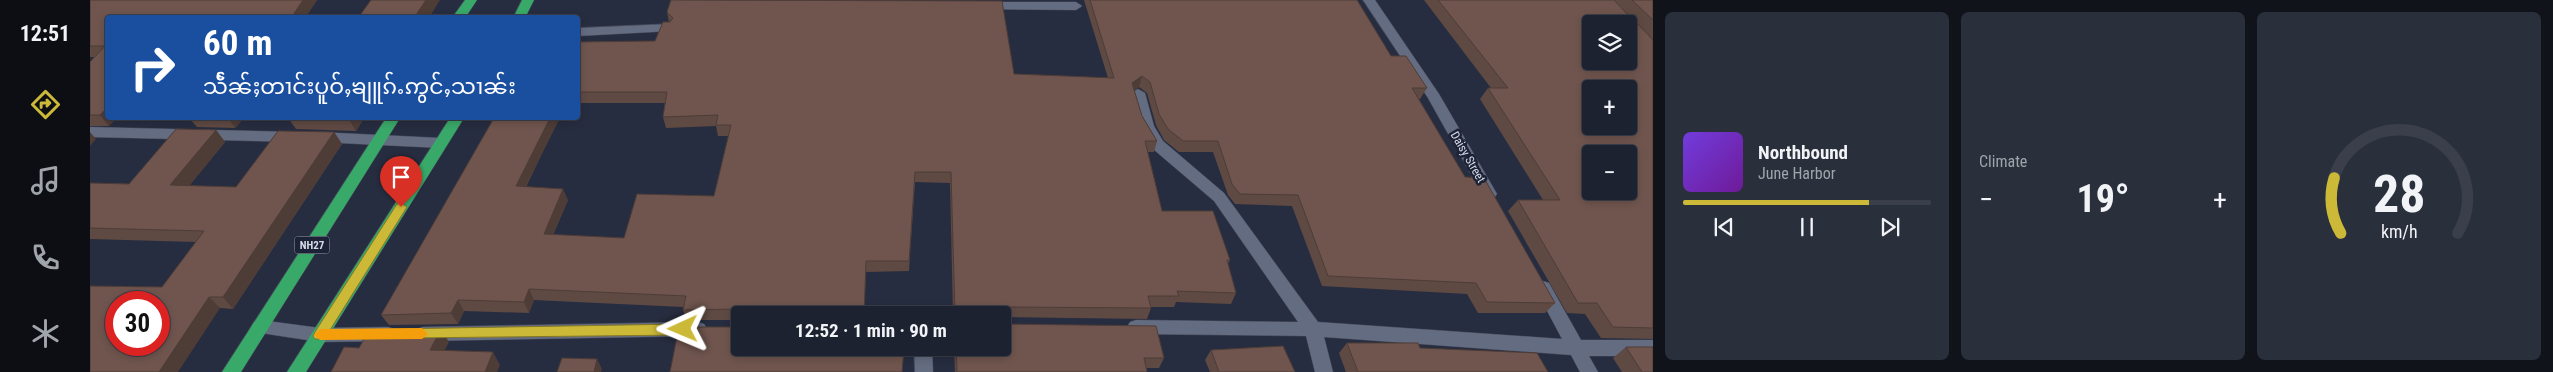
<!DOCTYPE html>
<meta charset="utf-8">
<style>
:root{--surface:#1d2230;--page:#2a2f3c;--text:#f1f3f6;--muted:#a0a4ab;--line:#3b3f4c;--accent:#cdb938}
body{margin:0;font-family:"Roboto Condensed","Noto Sans Myanmar",sans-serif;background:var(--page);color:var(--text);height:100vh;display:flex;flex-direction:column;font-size:19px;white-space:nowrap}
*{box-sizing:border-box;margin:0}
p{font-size:16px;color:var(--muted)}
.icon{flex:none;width:28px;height:28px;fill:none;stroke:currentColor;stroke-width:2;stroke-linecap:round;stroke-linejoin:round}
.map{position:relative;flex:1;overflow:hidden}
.drawer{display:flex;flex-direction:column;gap:12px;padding:12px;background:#10131a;width:900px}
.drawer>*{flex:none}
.top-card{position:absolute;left:15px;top:15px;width:475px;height:105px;border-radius:5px;box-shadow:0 2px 8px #0003,0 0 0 1px var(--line);background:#1a4fa0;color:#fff;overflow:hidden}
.tools{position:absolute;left:1492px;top:15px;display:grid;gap:10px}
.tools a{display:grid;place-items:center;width:55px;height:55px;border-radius:5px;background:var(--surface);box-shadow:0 2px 8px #0003,0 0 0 1px var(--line);font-size:25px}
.speed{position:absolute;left:15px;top:291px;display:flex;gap:10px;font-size:25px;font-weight:700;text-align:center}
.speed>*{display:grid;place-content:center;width:65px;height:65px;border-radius:50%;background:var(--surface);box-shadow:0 2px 8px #0003,0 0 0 1px var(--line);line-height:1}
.speed .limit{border:8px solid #d22;background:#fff;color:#111}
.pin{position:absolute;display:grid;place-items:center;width:42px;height:42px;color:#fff;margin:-51px -21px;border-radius:50% 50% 50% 0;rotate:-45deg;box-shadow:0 0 5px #0007}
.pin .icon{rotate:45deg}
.me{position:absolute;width:55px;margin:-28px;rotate:269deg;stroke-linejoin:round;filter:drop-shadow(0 0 4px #0008)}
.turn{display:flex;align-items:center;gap:18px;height:105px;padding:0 15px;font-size:22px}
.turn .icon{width:65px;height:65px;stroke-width:2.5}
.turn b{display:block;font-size:35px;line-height:42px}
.big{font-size:38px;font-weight:700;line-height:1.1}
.drawer .card{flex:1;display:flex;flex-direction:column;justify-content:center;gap:8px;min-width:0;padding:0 18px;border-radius:8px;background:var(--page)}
.drawer .dial{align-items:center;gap:0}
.dial svg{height:130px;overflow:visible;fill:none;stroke:var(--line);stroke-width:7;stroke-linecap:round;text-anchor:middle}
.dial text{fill:var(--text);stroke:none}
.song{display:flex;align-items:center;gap:15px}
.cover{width:60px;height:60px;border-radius:8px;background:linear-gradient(135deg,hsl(260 70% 55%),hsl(280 70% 35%))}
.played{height:5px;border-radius:2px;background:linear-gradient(90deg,var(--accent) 75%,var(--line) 75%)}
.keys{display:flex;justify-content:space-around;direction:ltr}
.heat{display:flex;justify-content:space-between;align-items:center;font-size:28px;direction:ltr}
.drawer .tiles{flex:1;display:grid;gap:12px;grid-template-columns:repeat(3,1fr)}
.trip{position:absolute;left:641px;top:306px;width:280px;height:50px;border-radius:5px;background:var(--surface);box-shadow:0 2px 8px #0003,0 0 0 1px var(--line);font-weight:700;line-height:50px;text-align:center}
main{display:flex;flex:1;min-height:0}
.menu{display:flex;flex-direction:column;width:90px;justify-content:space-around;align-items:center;background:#0c0e13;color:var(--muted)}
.menu .icon{width:35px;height:35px}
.menu .on{color:var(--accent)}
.menu b{font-size:22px;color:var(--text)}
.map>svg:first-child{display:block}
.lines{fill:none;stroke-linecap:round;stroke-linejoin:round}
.lane-casing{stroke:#444959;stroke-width:1}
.street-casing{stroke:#444959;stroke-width:1}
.highway-casing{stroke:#444959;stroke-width:1}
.lane{fill:#646c82;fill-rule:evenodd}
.street{fill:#646c82;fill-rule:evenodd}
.highway{fill:#39a969;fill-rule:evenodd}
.wall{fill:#5f4943}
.shaded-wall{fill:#4e3c37}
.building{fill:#6f554e;stroke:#4e3c37;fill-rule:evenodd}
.route{fill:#cdb938;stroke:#857824}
.slow{fill:#f59e0b}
.labels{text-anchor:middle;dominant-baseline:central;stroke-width:5;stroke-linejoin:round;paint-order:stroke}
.shield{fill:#1d2336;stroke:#a0a4b3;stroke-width:1}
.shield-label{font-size:11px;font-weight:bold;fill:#d8dce9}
.street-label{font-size:12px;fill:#d8dce9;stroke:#1d2336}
</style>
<main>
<nav class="menu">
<b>12:51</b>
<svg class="icon on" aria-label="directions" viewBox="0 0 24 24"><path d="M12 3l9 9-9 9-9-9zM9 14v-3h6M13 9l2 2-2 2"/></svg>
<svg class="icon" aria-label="music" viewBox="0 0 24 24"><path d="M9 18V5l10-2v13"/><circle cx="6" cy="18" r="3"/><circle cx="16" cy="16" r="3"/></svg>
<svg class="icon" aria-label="phone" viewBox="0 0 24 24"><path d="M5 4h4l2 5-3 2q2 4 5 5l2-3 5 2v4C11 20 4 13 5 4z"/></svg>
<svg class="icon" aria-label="climate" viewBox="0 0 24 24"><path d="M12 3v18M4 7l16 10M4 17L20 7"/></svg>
</nav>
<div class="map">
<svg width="1563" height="372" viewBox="0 0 1563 372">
<rect width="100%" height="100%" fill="#272d40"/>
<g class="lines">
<!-- lane casing -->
<g class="lane-casing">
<polygon id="lane" points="578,24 584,28 582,31 488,36 488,28"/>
</g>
<!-- street casing -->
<g class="street-casing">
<g id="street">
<polygon points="1273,0 1285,0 1349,94 1407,194 1404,198 1394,198 1338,98"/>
<polygon points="892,2 986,2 992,6 986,10 888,9 888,3"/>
<polygon points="1048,89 1055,93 1064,126 1073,141 1134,193 1228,322 1472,339 1445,288 1447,283 1453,281 1459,283 1491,340 1563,340 1563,356 1499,356 1508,372 1490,372 1481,355 1234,337 1243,372 1225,372 1216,336 1046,334 1040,332 1037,327 1040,322 1046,320 1208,322 1124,201 1063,149 1050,126 1041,93"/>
<polygon points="0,127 205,132 212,137 205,142 0,137"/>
<polygon points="228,132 351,138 358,143 351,148 228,142 221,137"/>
<polygon points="170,320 230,328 298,327 304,329 307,334 304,339 298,341 230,342 164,332 161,327 164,322"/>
<polygon points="608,322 614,324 617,329 614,334 608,336 333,341 327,339 324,334 327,329 333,327"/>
<polygon points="824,348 842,348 843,372 825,372"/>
</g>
</g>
<!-- highway casing -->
<g class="highway-casing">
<g id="highway">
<polygon points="375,0 387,0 375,18 362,18"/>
<polygon points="432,0 444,0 435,18 423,18"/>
<polygon points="296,118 310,118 151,372 132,372"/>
<polygon points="360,118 374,118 216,372 197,372"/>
</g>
</g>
<!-- lane -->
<use href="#lane" class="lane"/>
<!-- street -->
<use href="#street" class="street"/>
<!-- highway -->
<use href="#highway" class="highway"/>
</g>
<!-- wall -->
<g class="wall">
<polygon points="0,0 227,0 215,18 18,18 19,126 0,126 0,62 4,57 0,57"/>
<polygon points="994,0 1267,0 1301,56 1337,88 1330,99 1328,99 1375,177 1465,303 1455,313 1388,313 1377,294 1232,286 1202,206 1145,204 1138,195 1123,152 1089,152 1074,140 1066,125 1057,93 1049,87 1044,90 1052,116 1067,141 1064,152 1058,152 1072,211 1140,260 1138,264 1146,293 1141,304 1086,302 1084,307 1061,307 1061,308 1057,319 913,317 912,315 863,315 860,183 825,182 819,271 776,272 774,315 650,315 812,372 648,327 648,320 596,320 593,310 593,307 444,300 439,313 374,311 368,324 299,325 291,315 404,118 469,118 436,187 478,200 463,235 534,238 624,196 639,136 628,136 626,126 576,128 573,117 575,103 488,103 488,42 565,41 579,22 577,12 924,74 1018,78"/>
<polygon points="1334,0 1563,0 1563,339 1511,338 1495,314 1477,313 1418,211 1428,200 1453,200 1390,99 1398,88 1401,88"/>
<polygon points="99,118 154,118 145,128 107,127"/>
<polygon points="198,118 274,118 266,131 206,129"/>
<polygon points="126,130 135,142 99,186 146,187 244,132 252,144 143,309 130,308 72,287 106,242 0,239 0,183 39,184"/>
<polygon points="914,324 1074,358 1069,368 1057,368 1057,372 865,372 864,348 912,348"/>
<polygon points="1257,343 1330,348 1458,372 1256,372 1249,353"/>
<polygon points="1536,347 1563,372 1532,372 1523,358"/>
<polygon points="1121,350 1205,372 1120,372 1115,360"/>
</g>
<!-- shaded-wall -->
<g class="shaded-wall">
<polygon points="213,0 227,0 215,18 201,18"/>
<polygon points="336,0 350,0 339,18 324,18"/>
<polygon points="1052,76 1049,87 1039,93 1042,83"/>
<polygon points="18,107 18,118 27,118 19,126 10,115"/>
<polygon points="138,118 154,118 145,128"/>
<polygon points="258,118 274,118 266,131"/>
<polygon points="460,118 470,118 430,197 426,186"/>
<polygon points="126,130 135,142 90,197 80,185"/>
<polygon points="0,132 6,139 0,146"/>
<polygon points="244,132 252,144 143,309 133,297"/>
<polygon points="473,189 478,200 458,245 454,234"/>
<polygon points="439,289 444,300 439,313 434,302"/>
<polygon points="119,297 130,308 88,372 69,372"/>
<polygon points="368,300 374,311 368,324 361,313"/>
<polygon points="351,329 359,342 348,363 340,350"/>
<polygon points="403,352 410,365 407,372 395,372"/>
<polygon points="507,359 512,369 511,372 504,372"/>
</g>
<!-- building -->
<g class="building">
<polygon points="0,0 213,0 201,18 18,18 18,107 10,115 0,115 0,62 15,46 0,46"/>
<polygon points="281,0 336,0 324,18 268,18"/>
<polygon points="581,0 912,1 924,74 1024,78 1000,0 1267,0 1301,56 1316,56 1337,88 1322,88 1375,177 1394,178 1465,303 1397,302 1386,283 1238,276 1208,195 1150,194 1142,184 1128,141 1093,141 1078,129 1069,114 1060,82 1052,76 1042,83 1052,116 1067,141 1055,141 1072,211 1123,211 1140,260 1137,260 1146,293 1087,291 1089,296 1058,296 1061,308 914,307 912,320 912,315 865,315 861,172 825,172 819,261 776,261 774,315 650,315 650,348 792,348 814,349 812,372 580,372 589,327 648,327 649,309 593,310 596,296 439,289 434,302 368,300 361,313 291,315 404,118 460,118 426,186 473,189 454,234 534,238 547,194 624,196 641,125 626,125 628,115 573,117 577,92 488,92 488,42 565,41 573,22 580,22 583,18 577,12"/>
<path d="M1348 0H1524L1537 14 1546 15V22L1563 40V328L1523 327 1507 303H1488L1428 200H1470L1398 88H1418ZM1501 24H1539V61H1501ZM1501 89H1539V126H1501ZM1501 154H1539V191H1501Z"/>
<polygon points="1542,0 1563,0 1563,20"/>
<path d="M86 129 126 130 80 185 146 187 188 131 244 132 133 297H119L69 372H0V286L72 287 114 231 0 228V183L39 184ZM26 302H69V345H26Z"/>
<polygon points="912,323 914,324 1066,326 1074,358 1054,358 1057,372 867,372 866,348 912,348"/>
<polygon points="351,329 340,350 403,352 395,372 241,372 254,347 269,348 279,330"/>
<polygon points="1257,343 1328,343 1330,348 1447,353 1458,372 1268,372"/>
<polygon points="1193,346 1205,372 1129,372 1121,350"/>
<polygon points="1536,347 1563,347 1563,372 1552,372"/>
<polygon points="472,358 507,359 504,372 467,372"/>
</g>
<!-- route -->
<polygon class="route" points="311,203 317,207 240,330 593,324 599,329 593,335 225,339 223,336 225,332 307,204"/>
<!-- slow -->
<polygon class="slow" points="332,328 338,334 332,339 230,340 224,335 230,329"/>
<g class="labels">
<!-- shield labels -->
<rect class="shield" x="204.5" y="236.5" width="35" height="17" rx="4"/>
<g class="shield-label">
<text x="222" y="245">NH27</text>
</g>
<!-- street labels -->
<g class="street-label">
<text transform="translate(1378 157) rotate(60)">Daisy Street</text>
</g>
</g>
</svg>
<div class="tools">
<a><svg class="icon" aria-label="layers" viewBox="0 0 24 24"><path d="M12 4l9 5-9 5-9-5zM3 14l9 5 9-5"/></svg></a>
<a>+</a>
<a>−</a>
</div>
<div class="speed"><div class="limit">30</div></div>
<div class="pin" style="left:311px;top:207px;background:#d93025"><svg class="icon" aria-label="arrive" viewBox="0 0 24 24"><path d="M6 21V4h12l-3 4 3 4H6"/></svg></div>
<svg class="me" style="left:593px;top:329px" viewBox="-20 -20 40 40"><path d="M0-17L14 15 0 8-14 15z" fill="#cdb938" stroke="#fff" stroke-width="4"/></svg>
<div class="trip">12:52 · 1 min · 90 m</div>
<div class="top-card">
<div class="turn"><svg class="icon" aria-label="right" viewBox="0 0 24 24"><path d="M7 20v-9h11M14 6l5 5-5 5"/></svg><div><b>60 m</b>သဵႅၼ်ႈတၢင်းပူဝ်ႇၶျူၵ်ႉဢွင်ႇသၢၼ်း</div></div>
</div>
</div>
<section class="drawer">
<div class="tiles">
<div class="card">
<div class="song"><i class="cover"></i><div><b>Northbound</b><p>June Harbor</p></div></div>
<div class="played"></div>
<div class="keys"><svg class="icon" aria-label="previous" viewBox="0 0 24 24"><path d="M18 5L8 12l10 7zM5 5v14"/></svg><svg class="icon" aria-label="pause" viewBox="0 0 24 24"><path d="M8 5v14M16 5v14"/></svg><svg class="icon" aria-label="next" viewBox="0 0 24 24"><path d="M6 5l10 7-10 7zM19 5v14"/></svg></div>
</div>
<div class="card"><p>Climate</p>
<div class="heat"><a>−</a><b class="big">19°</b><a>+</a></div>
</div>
<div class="card dial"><svg viewBox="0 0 100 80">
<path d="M14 69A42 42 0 1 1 86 69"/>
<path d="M14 69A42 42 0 0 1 10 35" stroke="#cdb938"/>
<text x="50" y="56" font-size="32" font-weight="700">28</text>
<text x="50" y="72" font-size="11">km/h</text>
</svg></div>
</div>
</section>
</main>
